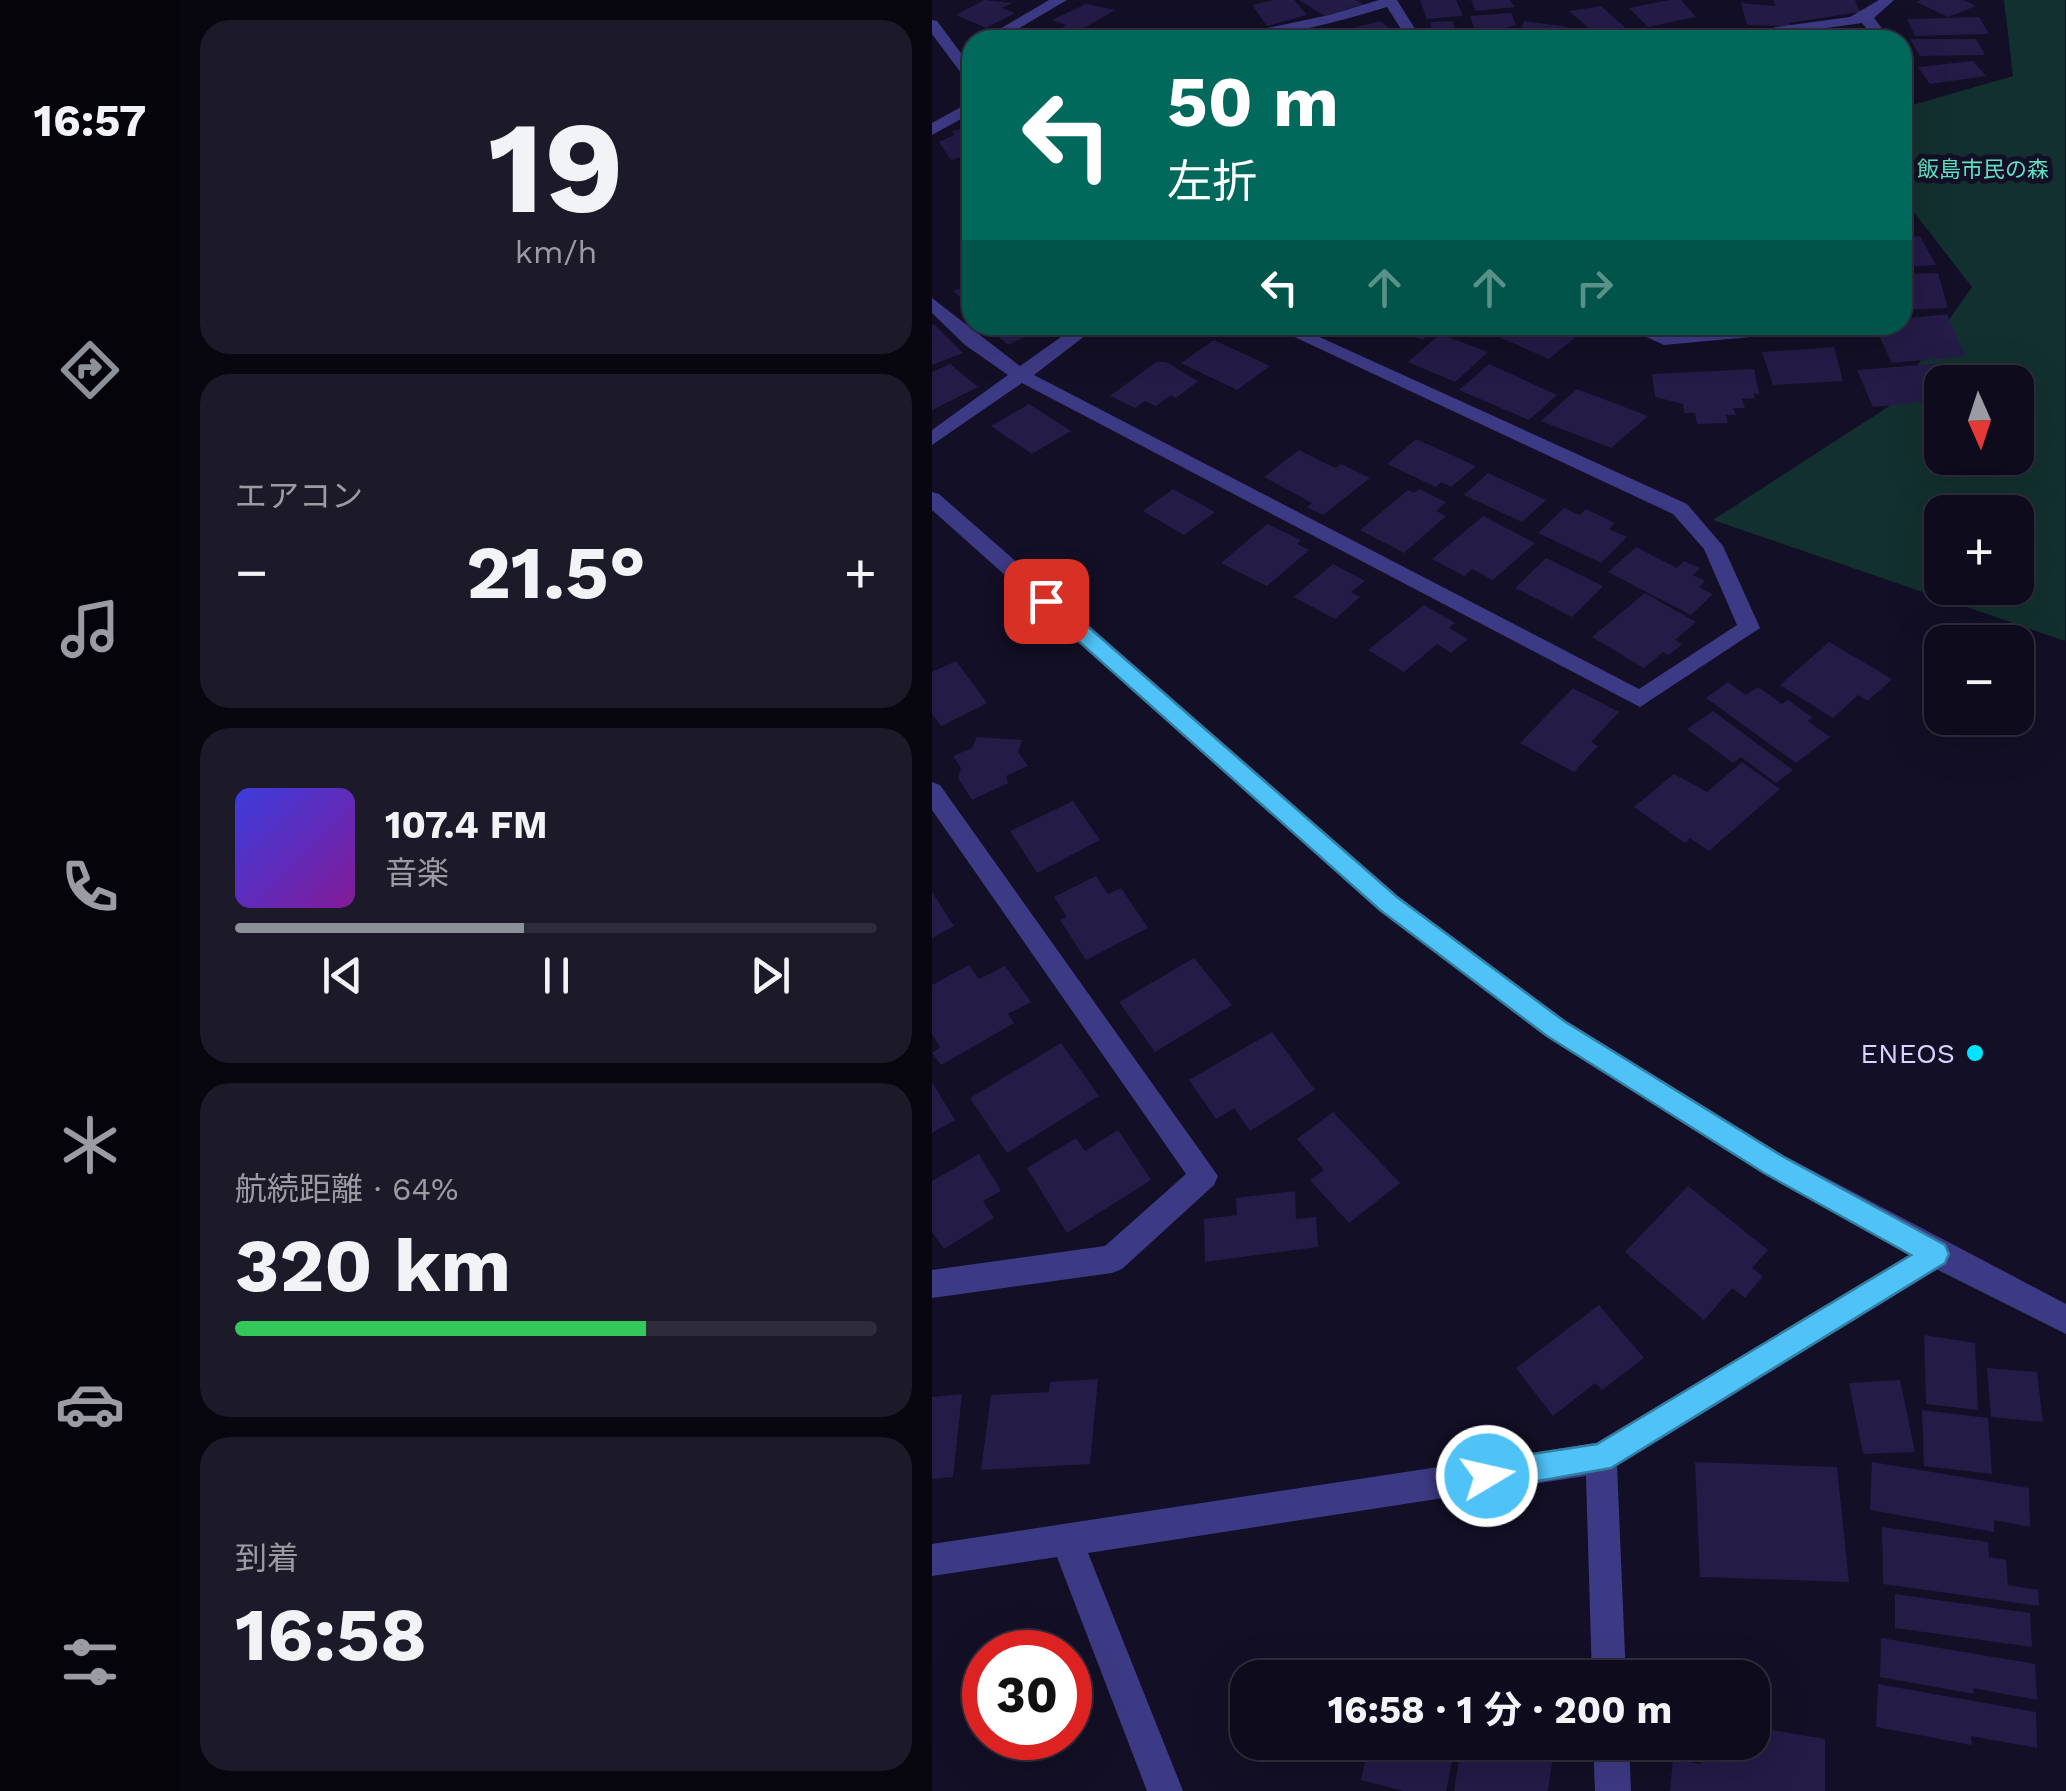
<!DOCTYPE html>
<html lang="ja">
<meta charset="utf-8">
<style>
:root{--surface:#0e0b1c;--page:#1c1929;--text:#f1f3f6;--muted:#9b9ba3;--line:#2e2b3b;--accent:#8c9099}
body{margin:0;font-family:"Work Sans","Noto Sans JP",sans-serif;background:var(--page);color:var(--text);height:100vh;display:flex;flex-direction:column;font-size:38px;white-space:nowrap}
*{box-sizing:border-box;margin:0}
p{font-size:32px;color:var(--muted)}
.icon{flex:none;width:55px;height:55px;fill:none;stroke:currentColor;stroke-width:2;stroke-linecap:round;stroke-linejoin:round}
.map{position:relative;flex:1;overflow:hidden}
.panel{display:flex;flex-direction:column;gap:20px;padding:20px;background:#08060f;width:752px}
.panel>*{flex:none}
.hud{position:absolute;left:30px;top:30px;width:950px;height:305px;border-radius:30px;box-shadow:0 10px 40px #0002,0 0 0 2px var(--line);background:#00695c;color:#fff;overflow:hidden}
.needle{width:65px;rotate:177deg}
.fabs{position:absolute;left:992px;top:365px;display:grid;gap:20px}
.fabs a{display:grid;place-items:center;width:110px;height:110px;border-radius:20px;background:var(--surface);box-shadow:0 10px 40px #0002,0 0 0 2px var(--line);font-size:50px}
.speed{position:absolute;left:30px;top:1630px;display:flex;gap:20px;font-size:50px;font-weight:700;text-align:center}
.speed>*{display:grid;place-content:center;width:130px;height:130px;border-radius:50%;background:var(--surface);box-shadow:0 10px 40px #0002,0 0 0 2px var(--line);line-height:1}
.speed .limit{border:15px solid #d22;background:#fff;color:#111}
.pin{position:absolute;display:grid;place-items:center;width:85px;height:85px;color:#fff;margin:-42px;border-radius:20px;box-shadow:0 5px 15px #0006}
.me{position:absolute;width:110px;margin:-55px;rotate:81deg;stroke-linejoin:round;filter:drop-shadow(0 0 8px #0008)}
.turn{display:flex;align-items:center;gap:35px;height:210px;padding:0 40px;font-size:45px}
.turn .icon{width:130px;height:130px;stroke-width:2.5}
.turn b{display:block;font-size:70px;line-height:85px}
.lanes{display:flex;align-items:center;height:95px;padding:0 40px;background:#0003;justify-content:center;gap:50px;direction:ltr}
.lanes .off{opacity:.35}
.big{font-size:75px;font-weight:700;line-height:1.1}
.panel .tile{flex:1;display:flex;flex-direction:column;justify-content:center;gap:15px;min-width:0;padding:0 35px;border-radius:30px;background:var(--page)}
.panel .dial{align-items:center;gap:0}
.dial b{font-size:130px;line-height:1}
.song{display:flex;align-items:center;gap:30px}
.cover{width:120px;height:120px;border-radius:15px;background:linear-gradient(135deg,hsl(240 70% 55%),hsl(290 70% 35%))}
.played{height:10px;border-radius:5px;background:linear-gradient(90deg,var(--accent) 45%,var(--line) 45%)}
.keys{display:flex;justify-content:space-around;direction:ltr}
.heat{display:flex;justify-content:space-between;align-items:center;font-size:55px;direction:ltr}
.charge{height:15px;border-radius:8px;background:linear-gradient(90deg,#34c759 64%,var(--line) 0)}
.trip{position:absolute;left:298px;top:1660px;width:540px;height:100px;border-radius:30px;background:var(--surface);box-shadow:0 10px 40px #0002,0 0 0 2px var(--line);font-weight:700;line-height:100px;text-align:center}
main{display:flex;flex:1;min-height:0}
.tabs{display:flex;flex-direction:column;width:180px;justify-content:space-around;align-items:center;background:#06040b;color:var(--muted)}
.tabs .icon{width:70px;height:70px}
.tabs .on{color:var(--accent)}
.tabs b{font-size:45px;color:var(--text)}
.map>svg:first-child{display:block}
.green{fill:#12302f;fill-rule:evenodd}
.building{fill:#241b47}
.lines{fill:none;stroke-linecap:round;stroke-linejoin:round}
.service{fill:#3d3a85;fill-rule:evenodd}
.minor{fill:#3d3a85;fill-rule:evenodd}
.tertiary{fill:#3d3a85;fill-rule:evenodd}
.route{fill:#4fc3f7;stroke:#337fa1;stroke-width:2.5}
.poi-dot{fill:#00e5ff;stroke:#130f26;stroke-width:4}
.labels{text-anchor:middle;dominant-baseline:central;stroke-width:10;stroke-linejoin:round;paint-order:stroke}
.far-park-label{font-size:22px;fill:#5fe0c0;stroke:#130f26}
.poi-label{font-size:28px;fill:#d9d4ff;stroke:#130f26;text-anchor:end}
</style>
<main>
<nav class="tabs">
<b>16:57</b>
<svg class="icon on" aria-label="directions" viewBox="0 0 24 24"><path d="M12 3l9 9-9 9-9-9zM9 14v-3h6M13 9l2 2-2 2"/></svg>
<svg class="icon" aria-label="music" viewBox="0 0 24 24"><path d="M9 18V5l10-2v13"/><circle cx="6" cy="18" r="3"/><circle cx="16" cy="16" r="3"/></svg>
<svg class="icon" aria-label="phone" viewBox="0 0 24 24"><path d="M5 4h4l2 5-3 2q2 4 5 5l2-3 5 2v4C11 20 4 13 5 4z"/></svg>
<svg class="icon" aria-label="climate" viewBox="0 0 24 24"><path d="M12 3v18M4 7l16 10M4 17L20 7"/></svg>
<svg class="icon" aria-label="car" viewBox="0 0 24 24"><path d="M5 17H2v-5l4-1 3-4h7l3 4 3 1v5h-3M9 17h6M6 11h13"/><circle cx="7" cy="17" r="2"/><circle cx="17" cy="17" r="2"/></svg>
<svg class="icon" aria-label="filters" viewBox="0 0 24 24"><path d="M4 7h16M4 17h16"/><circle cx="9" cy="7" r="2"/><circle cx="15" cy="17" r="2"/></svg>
</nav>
<section class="panel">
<div class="tile dial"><b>19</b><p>km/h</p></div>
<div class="tile"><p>エアコン</p>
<div class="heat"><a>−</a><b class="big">21.5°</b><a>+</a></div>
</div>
<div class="tile">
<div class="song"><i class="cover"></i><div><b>107.4 FM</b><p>音楽</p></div></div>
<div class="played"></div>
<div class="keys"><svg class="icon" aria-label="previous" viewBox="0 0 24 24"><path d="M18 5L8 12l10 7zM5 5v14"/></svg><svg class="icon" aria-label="pause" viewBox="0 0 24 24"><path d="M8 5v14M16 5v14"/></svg><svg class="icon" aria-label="next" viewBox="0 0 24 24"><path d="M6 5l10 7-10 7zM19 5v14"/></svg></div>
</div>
<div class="tile"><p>航続距離 · 64%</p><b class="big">320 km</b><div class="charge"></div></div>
<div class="tile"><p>到着</p><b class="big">16:58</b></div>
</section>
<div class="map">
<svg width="1134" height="1791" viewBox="0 0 1134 1791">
<rect width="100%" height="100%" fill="#130f26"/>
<!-- green -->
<path class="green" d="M1072 0H1133V641L781 520 956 407 1040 287 970 197V108L1081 76ZM1010 382H1085V458H1010ZM1010 512H1085V588H1010Z"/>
<!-- building -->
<g class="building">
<polygon points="52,0 80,3 70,8 83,13 54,28 24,15"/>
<polygon points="342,0 362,0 375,15 335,26 320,5"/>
<polygon points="367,0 423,0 431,4 393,16"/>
<polygon points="488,0 524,0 531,16 495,19"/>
<polygon points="539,0 578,0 583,7 544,11"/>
<polygon points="737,0 749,0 764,17 716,27 697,8"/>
<polygon points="841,0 923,0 928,12 857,23 858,26 815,25 809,3 844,6"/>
<polygon points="989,0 1031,0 1044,6 1016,17 984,2"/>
<polygon points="154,4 183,10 140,35 126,30 134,25 120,20"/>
<polygon points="669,6 707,40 671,40 637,11"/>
<polygon points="579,13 584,25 545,36 538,16"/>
<polygon points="1047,17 1057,34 983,36 975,19"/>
<polygon points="449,21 468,38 410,40 402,33"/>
<polygon points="521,21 523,30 535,29 538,38 503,40 498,22"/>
<polygon points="592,21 636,27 630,40 585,40"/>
<polygon points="978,39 1044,39 1053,55 988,56"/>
<polygon points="1041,61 1054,76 998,84 986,67"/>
<polygon points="40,126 40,154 19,160 7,142 22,135 20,131"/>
<polygon points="988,236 1004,265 970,267 970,238"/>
<polygon points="1006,273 1016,308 970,310 970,274"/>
<polygon points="40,277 40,308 21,291 32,287 27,282"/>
<polygon points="1015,314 1033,356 960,363 942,325 970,325 970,319"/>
<polygon points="2,324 31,353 0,365 0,325"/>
<polygon points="63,325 119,325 76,345 56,328"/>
<polygon points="461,325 514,325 490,340 458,327"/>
<polygon points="540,325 639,325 652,330 617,359"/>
<polygon points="508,334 556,352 523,382 476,362"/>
<polygon points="282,340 338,366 305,390 249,363"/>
<polygon points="902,347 911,381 841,385 830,352"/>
<polygon points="224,362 234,362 266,381 244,398 239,395 224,406 213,401 203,408 178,396"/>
<polygon points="1013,363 1021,382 1010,382 1010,400 941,407 925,370"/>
<polygon points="18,364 46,387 0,410 0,372"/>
<polygon points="557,364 625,395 597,420 527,390"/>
<polygon points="822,369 827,394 821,393 823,398 810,399 813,408 801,408 804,415 794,415 796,423 765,424 763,413 752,413 751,404 723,397 720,374"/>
<polygon points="645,389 716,416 679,448 609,421"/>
<polygon points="97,404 139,431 100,454 59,426"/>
<polygon points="484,439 544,466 519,487 509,482 504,487 455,464"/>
<polygon points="367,450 403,468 409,464 438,478 391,515 375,507 380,503 332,477"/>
<polygon points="556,473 614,500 590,522 532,495"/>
<polygon points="241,489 283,512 252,535 211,511"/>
<polygon points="487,489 514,502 504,511 514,516 472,553 428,530 476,490 482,493"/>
<polygon points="632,508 648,515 654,509 683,523 677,529 695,537 669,563 606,533"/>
<polygon points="551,516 603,543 561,580 540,569 532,576 500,559"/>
<polygon points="335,524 369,540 365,544 377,550 335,586 289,563"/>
<polygon points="704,547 745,568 752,561 768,568 761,575 773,581 767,587 781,594 759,615 676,572"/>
<polygon points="614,558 671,586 640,617 583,588"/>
<polygon points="401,564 433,581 419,592 428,597 403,619 362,597"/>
<polygon points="713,593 764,622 743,640 750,644 737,655 731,652 712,668 660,637"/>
<polygon points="492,605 523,623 517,628 536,639 519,653 505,644 472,672 436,650"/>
<polygon points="897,642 960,679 936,701 926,695 901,718 848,685"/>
<polygon points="24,661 55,703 9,726 0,714 0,672"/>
<polygon points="796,682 814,695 826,687 850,704 856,700 881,718 876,721 898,737 864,763 774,698"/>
<polygon points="641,688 687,712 659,742 666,746 642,772 588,743"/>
<polygon points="781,711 861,770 844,783 809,757 801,763 755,729"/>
<polygon points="45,737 90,740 86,752 96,766 74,776 76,783 40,800 26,778 29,768 21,756 40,748"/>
<polygon points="810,762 848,789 777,851 758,838 753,843 702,807 742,774 775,792"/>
<polygon points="141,801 168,840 105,873 78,831"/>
<polygon points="164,876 176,894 189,888 216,928 154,960 128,920 135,917 122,897"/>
<polygon points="0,892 22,926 0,938"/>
<polygon points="262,958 300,1005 223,1052 187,1002"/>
<polygon points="37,965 47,979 73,966 99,1002 76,1014 82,1023 9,1065 0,1053 8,1047 0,1034 0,985"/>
<polygon points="340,1032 383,1090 318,1131 302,1108 284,1119 257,1080"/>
<polygon points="129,1043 167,1096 75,1153 38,1098"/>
<polygon points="0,1082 23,1120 0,1133"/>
<polygon points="401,1112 468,1183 417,1223 378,1180 392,1170 365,1139"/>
<polygon points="186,1130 219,1180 135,1233 95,1168 144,1138 153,1151"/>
<polygon points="47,1154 69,1191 51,1201 62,1218 12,1249 0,1232 0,1181"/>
<polygon points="756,1186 836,1250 820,1268 831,1276 813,1298 800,1288 772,1320 693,1252"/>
<polygon points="363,1191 364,1219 384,1217 386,1247 273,1262 272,1219 305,1215 304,1198"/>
<polygon points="667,1305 712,1358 670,1390 663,1383 621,1416 584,1368"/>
<polygon points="992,1335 1043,1343 1046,1410 994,1404"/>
<polygon points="1055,1368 1105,1372 1111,1422 1059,1417"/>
<polygon points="166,1379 158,1464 49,1470 59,1395 117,1392 118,1382"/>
<polygon points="968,1380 983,1452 931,1454 917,1383"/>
<polygon points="30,1394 21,1477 0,1479 0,1397"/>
<polygon points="990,1410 1056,1418 1060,1474 992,1466"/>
<polygon points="763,1462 905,1467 917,1582 768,1577"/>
<polygon points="940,1462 1097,1488 1098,1527 1062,1520 1062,1532 938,1510"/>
<polygon points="950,1527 1056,1542 1057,1557 1074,1560 1076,1585 1106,1590 1107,1606 951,1584"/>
<polygon points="963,1594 1098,1613 1100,1647 963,1628"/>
<polygon points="949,1638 1103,1664 1105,1700 1041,1688 1042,1694 948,1677"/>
<polygon points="481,1662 539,1676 539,1678 478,1678"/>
<polygon points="946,1684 1104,1712 1105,1748 1039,1736 1040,1745 944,1727"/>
<polygon points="820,1727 893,1739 893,1791 738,1791 741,1759 769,1764 770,1742 820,1742"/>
<polygon points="438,1742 524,1742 514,1791 472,1791 429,1780"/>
<polygon points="530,1742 623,1742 616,1791 522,1791"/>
</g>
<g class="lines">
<!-- service -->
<path class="service" d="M844 27 851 31C840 40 826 40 812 40Z"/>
<!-- minor -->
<g class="minor">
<polygon points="117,0 135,0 67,40 49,40"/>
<path d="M447 0H465L490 40H476L455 7C398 24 339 40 279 40L397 15Z"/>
<polygon points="947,0 962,0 942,18 959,40 944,40 930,23 844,35 837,31 844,27 918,17"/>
<polygon points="0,20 5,21 40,68 40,83 35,81 0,34"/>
<polygon points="40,101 40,113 0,135 0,123"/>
<polygon points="0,298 88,366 146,325 167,325 102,375 707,689 805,625 772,549 741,514 337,325 361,325 755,504 791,546 828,628 708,707 90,383 0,445 0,430 76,375 33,345 0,313"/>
<polygon points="688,325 713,325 734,333 831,325 903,325 894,330 732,345"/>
<polygon points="0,782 8,785 286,1176 282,1185 190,1269 180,1273 0,1298 0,1270 173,1246 254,1174 0,810"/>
<polygon points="1004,1240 1014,1244 1019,1254 1014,1264 685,1466 694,1678 660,1678 654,1476 156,1553 251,1791 215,1791 125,1557 0,1576 0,1544 664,1443"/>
<polygon points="661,1742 697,1742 699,1791 663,1791"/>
</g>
<!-- tertiary -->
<polygon class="tertiary" points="0,492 7,494 466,896 633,1020 851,1155 1134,1304 1134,1334 994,1264 831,1173 615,1036 448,910 0,510"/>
</g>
<!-- route -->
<polygon class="route" points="114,594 121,596 465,897 632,1021 850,1156 1013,1245 1017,1254 1013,1263 679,1468 555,1490 544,1486 540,1476 544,1465 555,1461 665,1444 979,1255 832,1173 615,1036 448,910 107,606 104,601"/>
<!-- markers -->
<circle class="poi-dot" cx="1043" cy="1053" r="10"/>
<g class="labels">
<!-- far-park labels -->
<g class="far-park-label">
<text x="1051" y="169">飯島市民の森</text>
</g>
<!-- poi labels -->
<g class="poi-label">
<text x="1023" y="1053">ENEOS</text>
</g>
</g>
</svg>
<div class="fabs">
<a><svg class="needle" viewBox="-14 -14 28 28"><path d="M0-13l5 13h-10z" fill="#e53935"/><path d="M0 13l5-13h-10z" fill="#9b9ba3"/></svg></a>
<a>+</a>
<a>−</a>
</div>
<div class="speed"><div class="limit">30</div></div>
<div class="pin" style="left:114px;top:601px;background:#d93025"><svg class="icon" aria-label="arrive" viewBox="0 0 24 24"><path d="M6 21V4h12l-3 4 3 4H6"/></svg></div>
<svg class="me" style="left:555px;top:1476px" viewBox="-20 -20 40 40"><circle r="17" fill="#4fc3f7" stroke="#fff" stroke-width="3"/><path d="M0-11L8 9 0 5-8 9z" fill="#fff"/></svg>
<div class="trip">16:58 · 1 分 · 200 m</div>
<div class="hud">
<div class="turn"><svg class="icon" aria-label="left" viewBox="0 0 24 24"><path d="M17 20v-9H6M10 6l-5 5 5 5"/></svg><div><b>50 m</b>左折</div></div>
<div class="lanes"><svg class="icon" aria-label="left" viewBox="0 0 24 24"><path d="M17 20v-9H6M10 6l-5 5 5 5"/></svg><svg class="icon off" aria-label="ahead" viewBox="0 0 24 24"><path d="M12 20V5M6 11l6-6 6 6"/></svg><svg class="icon off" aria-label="ahead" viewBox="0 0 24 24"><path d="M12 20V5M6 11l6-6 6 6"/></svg><svg class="icon off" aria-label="right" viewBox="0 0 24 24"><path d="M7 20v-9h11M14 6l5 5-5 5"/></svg></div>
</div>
</div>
</main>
